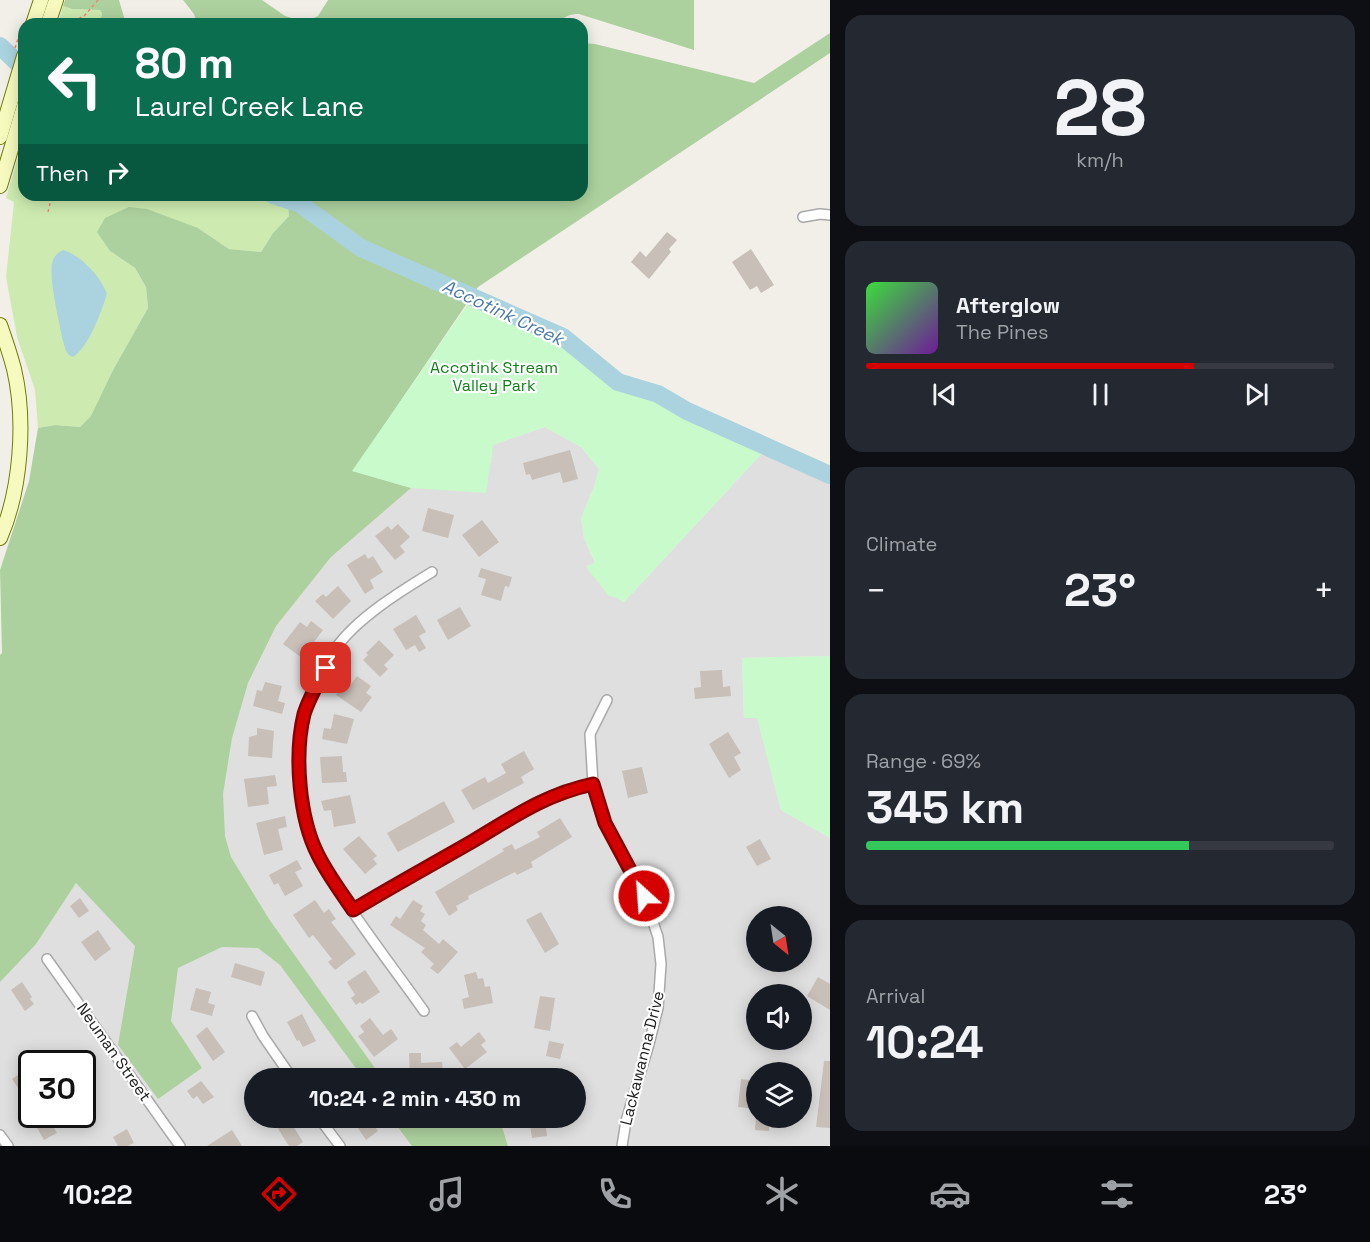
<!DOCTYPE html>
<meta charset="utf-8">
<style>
:root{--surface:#171b24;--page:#242831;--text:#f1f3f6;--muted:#9ea1a6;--line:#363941;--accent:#d40000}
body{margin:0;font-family:"Space Grotesk",sans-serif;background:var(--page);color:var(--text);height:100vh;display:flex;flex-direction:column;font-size:22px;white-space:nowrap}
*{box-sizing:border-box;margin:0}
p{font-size:20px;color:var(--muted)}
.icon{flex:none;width:33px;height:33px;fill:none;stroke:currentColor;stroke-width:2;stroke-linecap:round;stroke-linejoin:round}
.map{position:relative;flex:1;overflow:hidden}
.drawer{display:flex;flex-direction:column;gap:15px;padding:15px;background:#0d0f14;width:540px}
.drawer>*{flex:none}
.hud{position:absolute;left:18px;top:18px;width:570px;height:183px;border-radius:18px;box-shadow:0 3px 15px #0003;background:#0b6e4f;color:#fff;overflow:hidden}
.needle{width:39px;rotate:150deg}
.buttons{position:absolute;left:746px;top:906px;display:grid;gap:12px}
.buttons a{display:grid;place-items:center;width:66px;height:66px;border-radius:50%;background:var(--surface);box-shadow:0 3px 15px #0003;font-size:30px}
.speed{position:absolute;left:18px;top:1050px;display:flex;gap:12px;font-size:30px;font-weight:700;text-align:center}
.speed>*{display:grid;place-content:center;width:78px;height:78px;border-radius:50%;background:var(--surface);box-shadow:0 3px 15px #0003;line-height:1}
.speed .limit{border:3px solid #111;border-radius:9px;background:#fff;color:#111}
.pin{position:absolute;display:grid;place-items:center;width:51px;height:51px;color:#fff;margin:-26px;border-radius:12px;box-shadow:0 3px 9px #0006}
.me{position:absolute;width:66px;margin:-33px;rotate:334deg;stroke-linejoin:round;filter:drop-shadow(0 0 4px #0008)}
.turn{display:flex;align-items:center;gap:21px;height:126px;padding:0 18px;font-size:27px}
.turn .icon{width:78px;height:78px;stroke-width:2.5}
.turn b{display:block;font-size:42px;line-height:51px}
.then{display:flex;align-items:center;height:57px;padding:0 18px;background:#0003;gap:12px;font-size:22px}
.big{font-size:45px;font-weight:800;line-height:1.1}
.drawer .card{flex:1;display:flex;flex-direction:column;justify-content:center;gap:9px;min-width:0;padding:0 21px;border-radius:18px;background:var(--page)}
.drawer .dial{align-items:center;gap:0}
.dial b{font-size:78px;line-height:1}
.song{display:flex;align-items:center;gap:18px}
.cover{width:72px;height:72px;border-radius:9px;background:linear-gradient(135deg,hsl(120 70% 55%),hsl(280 70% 35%))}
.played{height:6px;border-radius:3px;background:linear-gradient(90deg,var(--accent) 70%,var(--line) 70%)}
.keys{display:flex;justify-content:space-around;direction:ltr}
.heat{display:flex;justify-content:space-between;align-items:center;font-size:33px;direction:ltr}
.charge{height:9px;border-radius:4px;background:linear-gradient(90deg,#34c759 69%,var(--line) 0)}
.trip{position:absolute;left:244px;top:1068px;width:342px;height:60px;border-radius:30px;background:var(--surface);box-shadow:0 3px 15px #0003;font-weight:800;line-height:60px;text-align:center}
.dock{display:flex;height:96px;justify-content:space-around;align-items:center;background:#090b0e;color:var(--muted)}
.dock .icon{width:42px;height:42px}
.dock .selected{color:var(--accent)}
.dock b{font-size:27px;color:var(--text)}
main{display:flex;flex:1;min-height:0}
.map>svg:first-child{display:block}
.residential{fill:#e0dfdf;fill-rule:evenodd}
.grass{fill:#cdebb0}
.forest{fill:#add19e}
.park{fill:#c8facc}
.water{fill:#aad3df}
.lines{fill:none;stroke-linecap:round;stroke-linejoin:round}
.river{stroke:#aad3df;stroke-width:18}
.building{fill:#c7bfb8}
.street-casing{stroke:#a9a9a9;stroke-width:12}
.secondary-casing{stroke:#707d05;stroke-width:16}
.path{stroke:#fa8072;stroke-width:1.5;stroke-dasharray:3 3;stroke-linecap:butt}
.street{stroke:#fff;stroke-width:9}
.secondary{stroke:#f7fabf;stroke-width:14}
.route-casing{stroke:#8a0000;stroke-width:15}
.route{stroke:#d40000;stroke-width:10}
.labels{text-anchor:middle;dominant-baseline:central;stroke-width:4.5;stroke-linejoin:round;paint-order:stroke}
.park-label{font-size:16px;fill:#0c8416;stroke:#fff}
.street-label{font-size:16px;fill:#222;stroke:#fff}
.water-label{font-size:18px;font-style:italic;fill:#4a7aab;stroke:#fff}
</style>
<main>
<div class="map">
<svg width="830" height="1146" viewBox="0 0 830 1146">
<rect width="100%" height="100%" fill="#f2efe9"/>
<!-- residential -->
<path class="residential" d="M545 427 581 447 599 469 594 487 581 518 584 538 595 563 587 566 617 598 624 602 764 451 830 481V656L742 658 744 718 757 717 781 810 830 838V1146H0V965L352 471 491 463 492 445ZM756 916H801V962H756ZM756 994H801V1040H756ZM32 1064H82V1114H32ZM756 1072H801V1118H756ZM255 1078H576V1118H255Z"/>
<!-- grass -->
<g class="grass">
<polygon points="63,6 72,9 100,10 102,13 100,24 58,24"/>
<polygon points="24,137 24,195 287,195 289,216 273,233 261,252 229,249 198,228 110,251 135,268 146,287 148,308 113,370 92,416 80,427 55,425 38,428 35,390 17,337 6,277 14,202 6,198"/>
</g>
<!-- forest -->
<g class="forest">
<polygon points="65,0 119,0 126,24 100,24 102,13 100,10 72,9 63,6"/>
<path d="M183 0H262L285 16 305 22 318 16 328 0H694V50L579 14C570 14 564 16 559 24H197L194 14Z"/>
<polygon points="830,33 830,53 478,287 353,471 411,488 331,557 276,626 248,683 232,738 223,794 225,836 231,857 269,919 382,1078 363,1078 280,965 258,948 222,947 178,968 171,1021 202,1068 158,1099 118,1045 135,946 76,883 36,944 0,982 0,655 2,653 0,570 29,481 38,428 55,425 80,427 91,416 113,370 148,308 146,287 135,268 110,251 97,232 105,218 129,207 147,209 198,228 229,249 261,252 273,233 289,216 287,195 582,195 582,43 595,44 754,83"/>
<polygon points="391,1118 480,1118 485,1122 501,1124 508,1146 412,1146"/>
</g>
<!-- park -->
<g class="park">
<polygon points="472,298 563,337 641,398 662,404 678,415 764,451 624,602 617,598 609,596 586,567 595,562 584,538 581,518 594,487 599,469 581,447 545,427 493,445 486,493 411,488 352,471"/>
<polygon points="830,656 830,838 781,810 757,718 744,718 742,658"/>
</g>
<!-- water -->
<path class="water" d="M63 250C81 255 101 277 107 294 101 312 89 347 73 357 66 355 65 348 63 341 60 325 47 273 53 260 55 255 58 253 63 250Z"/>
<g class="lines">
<!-- river -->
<g class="river">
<polyline points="0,46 24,69"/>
<polyline points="273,195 300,204 361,248 563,337 618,382 658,394 687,411 830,475"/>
</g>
</g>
<!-- building -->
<g class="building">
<polygon points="667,232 677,240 669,249 671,252 649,279 631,262 640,251 646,257"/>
<polygon points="751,249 774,285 761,293 757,286 750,290 732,262"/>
<polygon points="570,450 578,479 563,483 560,472 532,480 530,474 526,475 523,463"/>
<polygon points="428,508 454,515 448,538 422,531"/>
<polygon points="482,520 499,542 479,557 462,535"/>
<polygon points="398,524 410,537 400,546 405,552 395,560 375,536 388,526 391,530"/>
<polygon points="365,554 368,559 373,556 383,572 370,580 374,588 365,594 347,565"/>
<polygon points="481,568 512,577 509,587 505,586 501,601 481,595 486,579 478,577"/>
<polygon points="338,586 351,601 333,619 315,601 323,594 326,597"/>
<polygon points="460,607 471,626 448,640 437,620"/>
<polygon points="416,615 426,632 419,636 426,648 419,652 415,645 406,650 393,629"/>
<polygon points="311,621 323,630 302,658 283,644 300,622 307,627"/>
<polygon points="379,640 394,655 384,665 388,669 380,677 363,660 368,655 366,653"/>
<polygon points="722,670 723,687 730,686 731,696 695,699 694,688 701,687 700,671"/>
<polygon points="357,676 371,686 366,693 372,697 361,712 336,695 342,687 347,690"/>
<polygon points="265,682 282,686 278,701 285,703 282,714 253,706 257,690 262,691"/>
<polygon points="334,714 354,719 347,744 322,739 324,728 331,729"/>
<polygon points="257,728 274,731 272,758 248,756 249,737 257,735"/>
<polygon points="728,732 741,753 734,757 741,770 729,778 709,744"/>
<polygon points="524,751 534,769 521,777 524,783 473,810 461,790 485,777 488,783 506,773 501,764"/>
<polygon points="342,756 343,772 346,772 347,782 322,783 320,757"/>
<polygon points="642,767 648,793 628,798 622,771"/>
<polygon points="275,775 277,786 267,787 269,804 248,807 244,779"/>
<polygon points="350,795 356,823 334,827 331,810 324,811 321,801"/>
<polygon points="444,801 455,822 398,852 387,833"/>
<polygon points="285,816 287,827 278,829 283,850 264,855 256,823"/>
<polygon points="560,818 572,837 531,862 533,867 517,875 515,872 468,896 469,899 456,906 458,910 449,916 435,892 504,851 502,849 512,844 515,850 540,837 537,832"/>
<polygon points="359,836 377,856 373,859 377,864 365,874 343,849"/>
<polygon points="760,839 771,859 757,866 746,847"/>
<polygon points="297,860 302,869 295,872 303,886 285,896 278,883 274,885 269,875"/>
<polygon points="80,898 89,911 79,918 70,906"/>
<polygon points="315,900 324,913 329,909 336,919 331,922 356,954 335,970 328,962 332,959 313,935 309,938 293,915"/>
<polygon points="413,900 423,906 420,911 425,914 421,921 426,925 423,930 439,944 443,939 458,952 438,974 430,968 434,964 421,952 425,948 390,925 396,916 400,919"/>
<polygon points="541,912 559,944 545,953 526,920"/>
<polygon points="98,930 111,949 95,961 81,942"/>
<polygon points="235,963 265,972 261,986 231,977"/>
<polygon points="365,970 380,992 362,1004 360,1002 356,1005 351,998 355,995 347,982"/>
<polygon points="476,972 478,979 483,978 485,987 490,986 493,1003 464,1009 462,999 469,997 464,975"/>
<polygon points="818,977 830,984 830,1010 807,996"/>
<polygon points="22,982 32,997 30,999 34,1004 25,1011 11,990"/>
<polygon points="196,988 211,992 208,1003 215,1005 212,1016 190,1010"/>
<polygon points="540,996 555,998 550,1031 534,1028"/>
<polygon points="302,1014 316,1041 303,1047 299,1040 297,1041 287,1022"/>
<polygon points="370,1018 383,1035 391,1029 398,1039 374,1057 358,1036 364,1032 360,1026"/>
<polygon points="207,1027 225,1052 213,1061 196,1036"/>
<polygon points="479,1032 486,1041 481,1045 487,1052 465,1069 449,1048 457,1042 461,1047"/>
<polygon points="549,1041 564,1044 560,1059 546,1056"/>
<polygon points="409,1053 421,1053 421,1063 442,1062 443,1074 436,1074 436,1078 410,1078"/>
<polygon points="824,1061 830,1061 830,1128 816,1127"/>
<polygon points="24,1071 32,1082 32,1108 12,1079"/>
<polygon points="741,1079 756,1081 756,1109 738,1107"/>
<polygon points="201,1081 214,1097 203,1104 197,1096 193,1099 187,1091"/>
<polygon points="39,1114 46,1114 57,1133 44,1140 32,1119"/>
<polygon points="285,1118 288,1118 303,1142 297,1146 289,1146 275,1124"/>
<polygon points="351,1118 369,1118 378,1131 366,1140"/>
<polygon points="529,1118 545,1118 547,1136 532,1138"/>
<polygon points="756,1118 770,1118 769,1131 755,1130"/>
<polygon points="127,1129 134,1143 128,1146 118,1146 113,1137"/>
<polygon points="232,1130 242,1146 207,1146"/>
</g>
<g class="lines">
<!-- street casing -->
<g class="street-casing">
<g id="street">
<polyline points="803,217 820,214 830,215"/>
<polyline points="607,700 590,734 593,784 605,823 644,895 658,937 661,964 658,1008 649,1044 626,1121 622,1146"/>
<polyline points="353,910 544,799 565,790 593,784"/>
<polyline points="47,959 180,1146"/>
<path d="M424 1011C388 960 348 911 319 856 299 820 293 753 304 714 310 694 325 665 336 648 357 618 401 591 432 572"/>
<polyline points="252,1016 263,1036 292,1078"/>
<polyline points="319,1118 340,1146"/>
<polyline points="0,1135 8,1146"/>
</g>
</g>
<!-- secondary casing -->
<g class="secondary-casing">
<g id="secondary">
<polyline points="33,24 41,0"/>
<polyline points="48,24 56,0"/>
<polyline points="0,137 24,56"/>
<polyline points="0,186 24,106"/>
<path d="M0 325C5 339 10 354 14 369 26 420 21 490 0 538"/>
</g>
</g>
<!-- path -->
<g class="path">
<polyline points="68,24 84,16 98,0"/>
<polyline points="15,48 21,30"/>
<polyline points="48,212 52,195"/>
</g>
<!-- street -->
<use href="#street" class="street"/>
<!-- secondary -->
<use href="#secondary" class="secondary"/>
</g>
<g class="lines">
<!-- route casing -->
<g class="route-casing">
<path id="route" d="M326 668C318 683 309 698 304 714 294 755 299 818 318 855 328 875 341 892 353 910 393 886 433 864 473 841 515 816 544 795 593 784L605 823 644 896"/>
</g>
<!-- route -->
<use href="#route" class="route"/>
</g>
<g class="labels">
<!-- park labels -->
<g class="park-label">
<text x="494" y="367">Accotink Stream<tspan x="494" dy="18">Valley Park</tspan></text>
</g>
<!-- street labels -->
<g class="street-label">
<text transform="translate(114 1052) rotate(55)">Neuman Street</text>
<text transform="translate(642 1058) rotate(-76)">Lackawanna Drive</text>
</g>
<!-- water labels -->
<g class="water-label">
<text transform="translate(503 312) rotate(25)">Accotink Creek</text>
</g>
</g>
</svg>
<div class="buttons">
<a><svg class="needle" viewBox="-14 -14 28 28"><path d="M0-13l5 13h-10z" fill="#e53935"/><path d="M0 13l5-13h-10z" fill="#9ea1a6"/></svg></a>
<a><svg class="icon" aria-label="sound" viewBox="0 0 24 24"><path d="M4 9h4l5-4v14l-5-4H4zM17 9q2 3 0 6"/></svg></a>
<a><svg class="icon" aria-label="layers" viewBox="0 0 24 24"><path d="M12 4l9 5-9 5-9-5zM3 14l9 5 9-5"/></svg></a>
</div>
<div class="speed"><div class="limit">30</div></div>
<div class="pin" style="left:326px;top:668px;background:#d93025"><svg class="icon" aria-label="arrive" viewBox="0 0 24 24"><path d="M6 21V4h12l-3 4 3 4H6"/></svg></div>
<svg class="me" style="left:644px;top:896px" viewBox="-20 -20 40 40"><circle r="17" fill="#d40000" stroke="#fff" stroke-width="3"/><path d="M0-11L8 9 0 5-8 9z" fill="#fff"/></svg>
<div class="trip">10:24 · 2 min · 430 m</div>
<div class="hud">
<div class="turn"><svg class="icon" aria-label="left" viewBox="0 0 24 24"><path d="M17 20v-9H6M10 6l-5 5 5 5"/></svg><div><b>80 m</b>Laurel Creek Lane</div></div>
<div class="then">Then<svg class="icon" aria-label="right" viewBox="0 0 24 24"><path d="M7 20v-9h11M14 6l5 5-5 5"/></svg></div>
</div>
</div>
<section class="drawer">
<div class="card dial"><b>28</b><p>km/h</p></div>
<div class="card">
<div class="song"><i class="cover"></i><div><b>Afterglow</b><p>The Pines</p></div></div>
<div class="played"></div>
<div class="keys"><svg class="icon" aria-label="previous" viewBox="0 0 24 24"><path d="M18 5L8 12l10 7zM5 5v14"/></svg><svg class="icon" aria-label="pause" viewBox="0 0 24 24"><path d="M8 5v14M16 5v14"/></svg><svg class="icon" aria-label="next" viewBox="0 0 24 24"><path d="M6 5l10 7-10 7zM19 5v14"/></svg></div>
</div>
<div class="card"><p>Climate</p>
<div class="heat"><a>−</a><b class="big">23°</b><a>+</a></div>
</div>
<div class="card"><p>Range · 69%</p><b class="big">345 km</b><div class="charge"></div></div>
<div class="card"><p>Arrival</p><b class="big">10:24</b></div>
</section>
</main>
<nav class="dock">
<b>10:22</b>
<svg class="icon selected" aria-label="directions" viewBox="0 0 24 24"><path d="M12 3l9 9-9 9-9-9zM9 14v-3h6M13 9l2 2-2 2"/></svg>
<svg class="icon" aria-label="music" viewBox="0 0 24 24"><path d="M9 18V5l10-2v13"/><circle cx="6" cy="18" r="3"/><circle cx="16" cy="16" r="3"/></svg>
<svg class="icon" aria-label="phone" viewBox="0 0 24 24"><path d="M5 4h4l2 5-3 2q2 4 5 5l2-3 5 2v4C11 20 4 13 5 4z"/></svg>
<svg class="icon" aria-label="climate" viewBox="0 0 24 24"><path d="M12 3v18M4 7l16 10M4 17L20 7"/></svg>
<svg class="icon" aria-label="car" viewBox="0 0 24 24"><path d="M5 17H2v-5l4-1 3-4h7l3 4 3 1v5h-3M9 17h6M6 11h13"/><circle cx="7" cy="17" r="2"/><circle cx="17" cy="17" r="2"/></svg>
<svg class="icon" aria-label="filters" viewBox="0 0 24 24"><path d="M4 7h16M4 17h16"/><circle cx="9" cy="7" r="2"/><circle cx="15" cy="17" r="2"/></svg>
<b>23°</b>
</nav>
